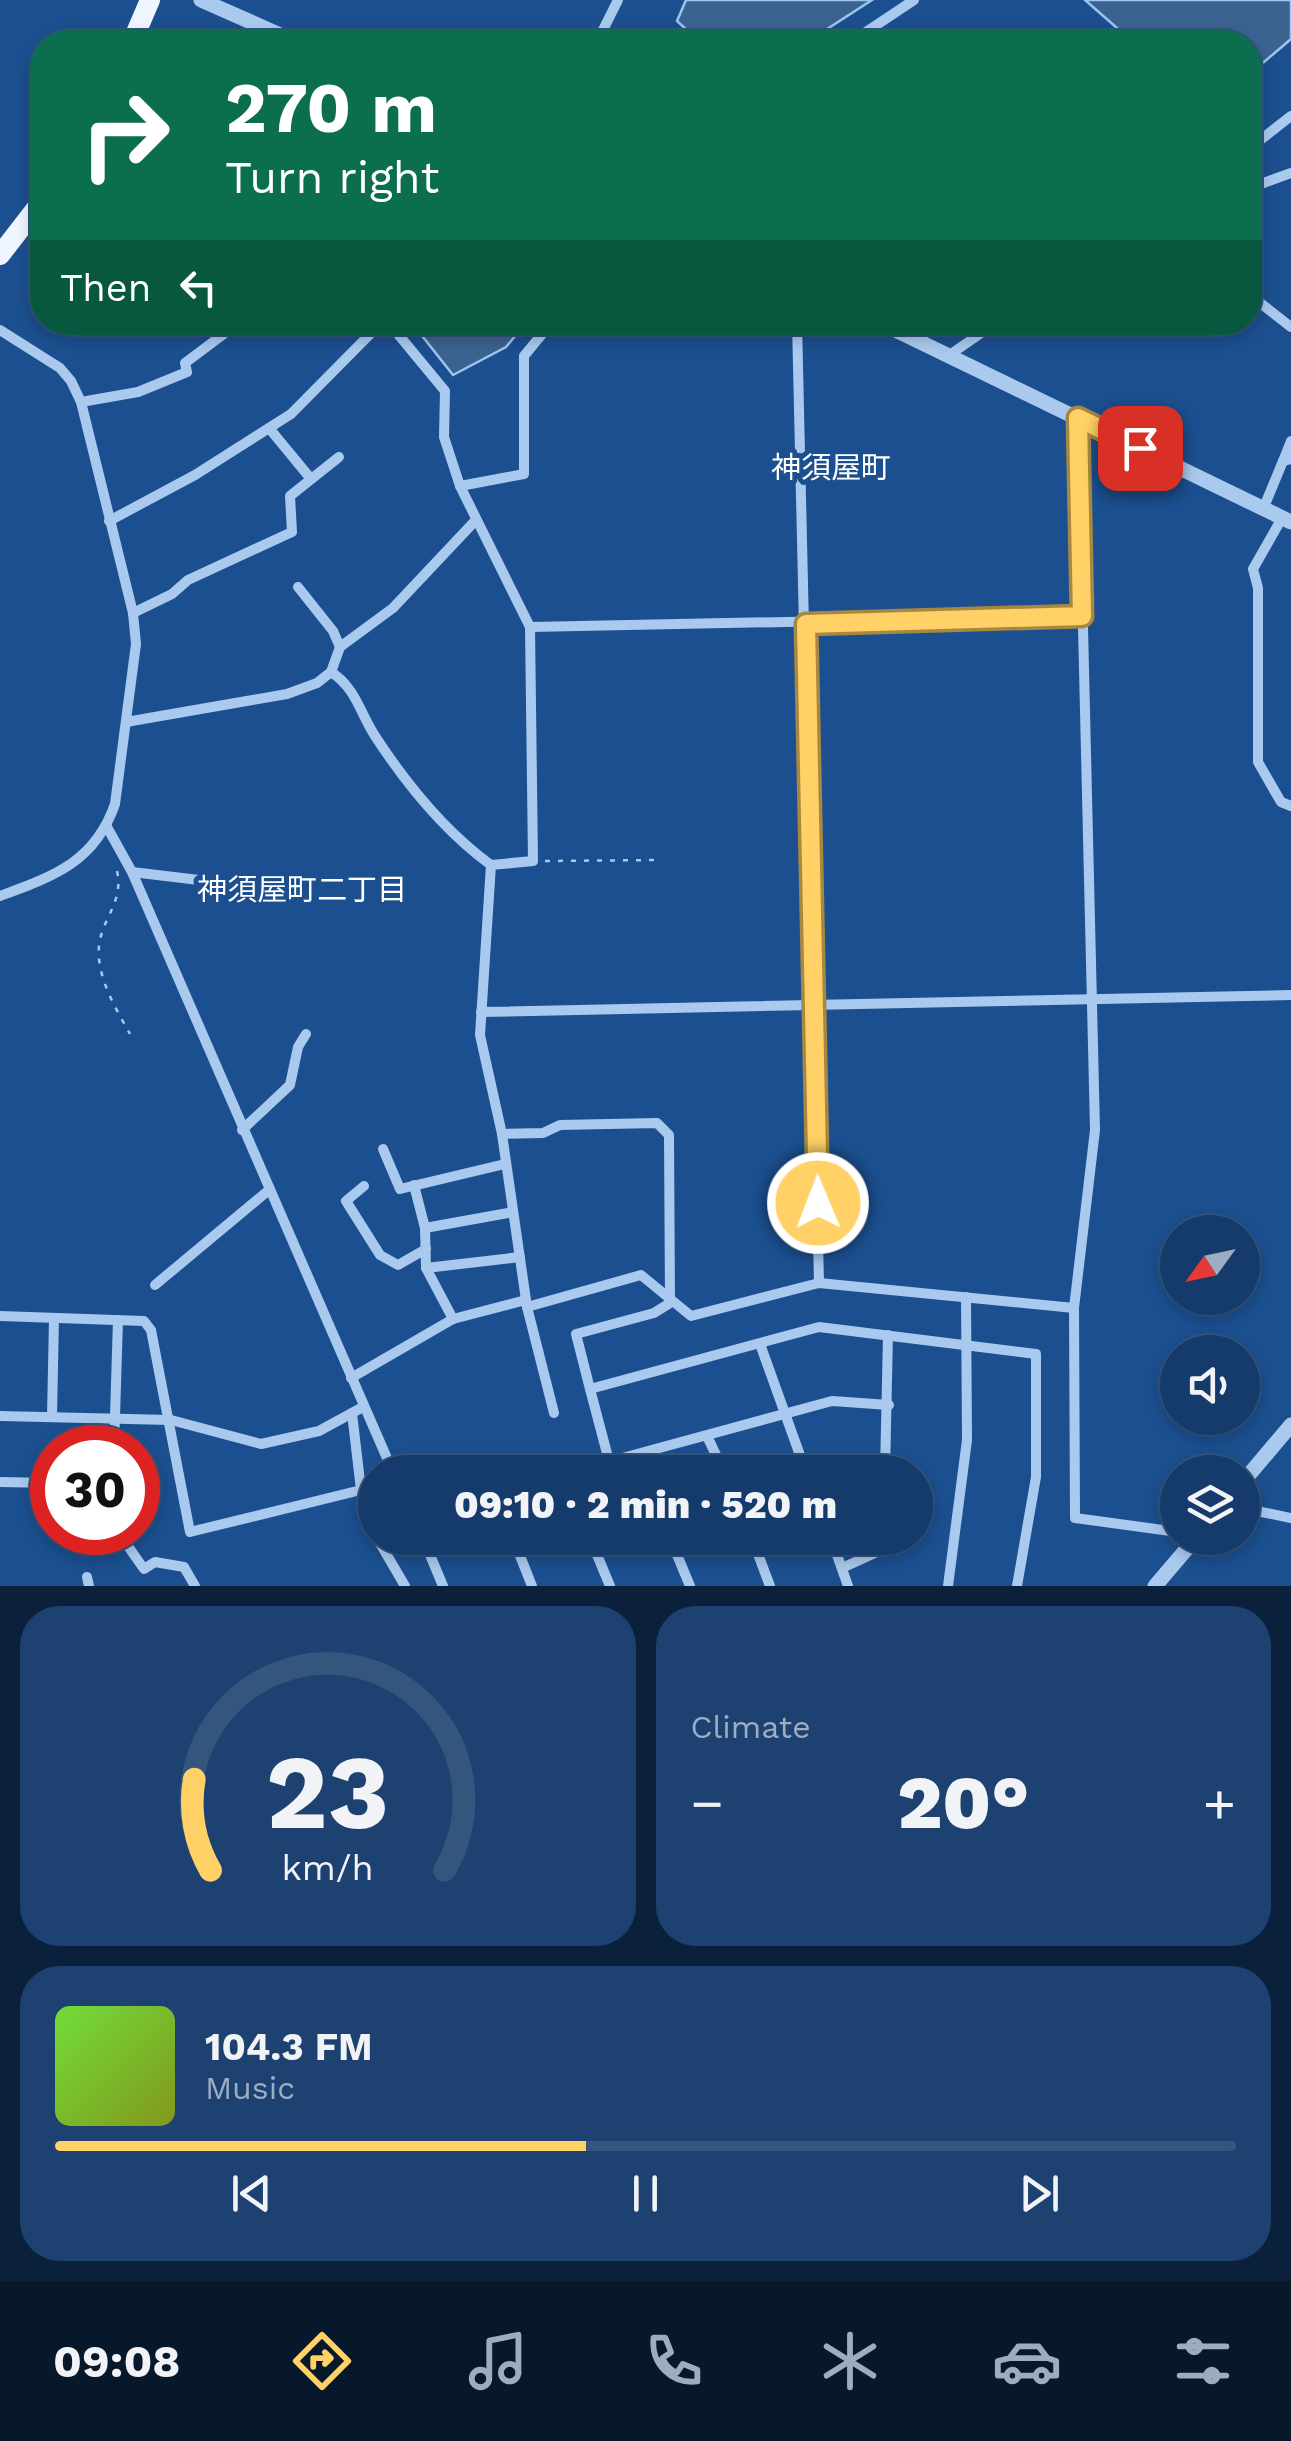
<!DOCTYPE html>
<meta charset="utf-8">
<style>
:root{--surface:#143b6b;--page:#1d4271;--text:#f1f3f6;--muted:#9dadc1;--line:#33557e;--accent:#ffd166}
body{margin:0;font-family:"Work Sans","Noto Sans JP",sans-serif;background:var(--page);color:var(--text);height:100vh;display:flex;flex-direction:column;font-size:38px;white-space:nowrap}
*{box-sizing:border-box;margin:0}
p{font-size:32px;color:var(--muted)}
.icon{flex:none;width:55px;height:55px;fill:none;stroke:currentColor;stroke-width:2;stroke-linecap:round;stroke-linejoin:round}
.map{position:relative;height:1586px;overflow:hidden}
.side{display:flex;flex-direction:column;gap:20px;padding:20px;background:#0b203b;flex:1}
.side>*{flex:none}
.top-card{position:absolute;left:30px;top:30px;width:1232px;height:305px;border-radius:40px;box-shadow:0 5px 15px #0003,0 0 0 2px var(--line);background:#0b6e4f;color:#fff;overflow:hidden}
.needle{width:65px;rotate:237deg}
.fabs{position:absolute;left:1160px;top:1215px;display:grid;gap:20px}
.fabs a{display:grid;place-items:center;width:100px;height:100px;border-radius:50%;background:var(--surface);box-shadow:0 5px 15px #0003,0 0 0 2px var(--line);font-size:50px}
.speed{position:absolute;left:30px;top:1425px;display:flex;gap:20px;font-size:50px;font-weight:700;text-align:center}
.speed>*{display:grid;place-content:center;width:130px;height:130px;border-radius:50%;background:var(--surface);box-shadow:0 5px 15px #0003,0 0 0 2px var(--line);line-height:1}
.speed .limit{border:15px solid #d22;background:#fff;color:#111}
.pin{position:absolute;display:grid;place-items:center;width:85px;height:85px;color:#fff;margin:-42px;border-radius:20px;box-shadow:0 5px 15px #0006}
.me{position:absolute;width:110px;margin:-55px;rotate:359deg;stroke-linejoin:round;filter:drop-shadow(0 0 8px #0008)}
.turn{display:flex;align-items:center;gap:35px;height:210px;padding:0 30px;font-size:45px}
.turn .icon{width:130px;height:130px;stroke-width:2.5}
.turn b{display:block;font-size:70px;line-height:85px}
.then{display:flex;align-items:center;height:95px;padding:0 30px;background:#0003;gap:20px;font-size:38px}
.big{font-size:75px;font-weight:800;line-height:1.1}
.side .tile{flex:1;display:flex;flex-direction:column;justify-content:center;gap:15px;min-width:0;padding:0 35px;border-radius:40px;background:var(--page)}
.side .dial{align-items:center;gap:0}
.dial svg{height:260px;overflow:visible;fill:none;stroke:var(--line);stroke-width:7;stroke-linecap:round;text-anchor:middle}
.dial text{fill:var(--text);stroke:none}
.song{display:flex;align-items:center;gap:30px}
.cover{width:120px;height:120px;border-radius:15px;background:linear-gradient(135deg,hsl(100 70% 55%),hsl(70 70% 35%))}
.played{height:10px;border-radius:5px;background:linear-gradient(90deg,var(--accent) 45%,var(--line) 45%)}
.keys{display:flex;justify-content:space-around;direction:ltr}
.heat{display:flex;justify-content:space-between;align-items:center;font-size:55px;direction:ltr}
.side .tiles{flex:1;display:grid;gap:20px;grid-template-columns:1fr 1fr}
.tile:last-child{grid-column:span 2}
.trip{position:absolute;left:358px;top:1455px;width:575px;height:100px;border-radius:50px;background:var(--surface);box-shadow:0 5px 15px #0003,0 0 0 2px var(--line);font-weight:800;line-height:100px;text-align:center}
.dock{display:flex;height:160px;justify-content:space-around;align-items:center;background:#08182b;color:var(--muted)}
.dock .icon{width:70px;height:70px}
.dock .current{color:var(--accent)}
.dock b{font-size:45px;color:var(--text)}
.map>svg:first-child{display:block}
.water{fill:#3c6290;stroke:#9cc4f0;stroke-width:2.5}
.lines{fill:none;stroke-linecap:round;stroke-linejoin:round}
.path{stroke:#a9c9ee;stroke-width:2.5;stroke-dasharray:5 8;stroke-linecap:butt}
.minor{stroke:#a9c9ee;stroke-width:10}
.tertiary{stroke:#a9c9ee;stroke-width:15}
.primary{stroke:#f0f6ff;stroke-width:20}
.route-casing{stroke:#a68842;stroke-width:25}
.route{stroke:#ffd166;stroke-width:18}
.labels{text-anchor:middle;dominant-baseline:central;stroke-width:10;stroke-linejoin:round;paint-order:stroke}
.neighbourhood-label{font-size:30px;fill:#fff;stroke:#1b4f8f}
</style>
<div class="map">
<svg width="1291" height="1586" viewBox="0 0 1291 1586">
<rect width="100%" height="100%" fill="#1b4f8f"/>
<!-- water -->
<g class="water">
<polygon points="686,0 872,0 807,42 700,42 677,21"/>
<polygon points="1085,0 1291,0 1291,39 1250,74 1250,42 1133,42"/>
<polygon points="422,323 422,322 526,323 506,347 453,375 419,332"/>
</g>
<g class="lines">
<!-- path -->
<g class="path">
<polyline points="545,861 662,860"/>
<path d="M117 871C124 902 102 918 99 946 96 976 116 1009 130 1034"/>
</g>
<!-- minor -->
<g class="minor">
<polyline points="597,42 618,0"/>
<polyline points="851,42 914,0"/>
<polyline points="1250,148 1291,116"/>
<polyline points="1250,174 1258,185 1291,173"/>
<polyline points="1250,295 1291,327"/>
<polyline points="388,322 445,391 444,437 460,486 530,627 533,861 491,865 480,1035 502,1134 527,1307 554,1413"/>
<polyline points="797,322 819,1283"/>
<path d="M0 330 60 368 71 381 81 402 133 613 136 644 115 804C95 862 54 876 0 896"/>
<polyline points="948,356 997,322"/>
<polyline points="81,402 138,392 187,372 185,363 229,330 263,322"/>
<polyline points="1078,418 1095,1130 1074,1308 1075,1518 1178,1532"/>
<polyline points="269,428 311,479"/>
<polyline points="1291,441 1283,461 1291,459"/>
<polyline points="460,486 524,474 524,356 552,322"/>
<polyline points="1264,507 1283,461"/>
<polyline points="1282,518 1253,569 1258,588 1258,762 1281,802 1291,806"/>
<polyline points="109,521 195,475 291,414 382,322"/>
<polyline points="298,587 333,631 340,647"/>
<polyline points="133,613 172,594 188,580 292,532 290,496 339,457"/>
<polyline points="530,627 1082,616"/>
<path d="M331 672C356 688 360 713 375 736 407 785 444 831 491 865"/>
<polyline points="126,722 287,694 317,683 331,672 340,647 393,608 475,521"/>
<polyline points="107,827 132,872 393,1472"/>
<polyline points="132,872 224,883"/>
<polyline points="481,1012 1291,995"/>
<polyline points="242,1130 290,1085 298,1047 306,1034"/>
<polyline points="502,1134 543,1133 560,1125 657,1123 669,1135 670,1303 654,1313 576,1334 590,1389"/>
<polyline points="383,1149 400,1189 505,1164"/>
<polyline points="414,1185 425,1228 426,1268 453,1319"/>
<polyline points="364,1186 346,1201 380,1255 398,1265 426,1249"/>
<polyline points="425,1228 513,1212"/>
<polyline points="426,1268 520,1257"/>
<polyline points="155,1285 269,1190"/>
<polyline points="527,1307 641,1275 691,1316 819,1283 1074,1308"/>
<polyline points="0,1316 144,1321 151,1330 190,1532 361,1490"/>
<polyline points="760,1344 806,1472"/>
<polyline points="351,1378 453,1319 526,1300"/>
<polyline points="352,1413 361,1490 375,1532"/>
<polyline points="0,1416 171,1420 261,1444 319,1431 363,1407"/>
<polyline points="52,1417 54,1318"/>
<polyline points="707,1436 724,1472"/>
<polyline points="114,1448 118,1320"/>
<polyline points="636,1455 643,1472"/>
<polyline points="609,1461 590,1389 819,1327 1036,1354 1036,1477 1017,1586"/>
<polyline points="571,1472 832,1401 889,1405"/>
<polyline points="885,1472 888,1335"/>
<polyline points="0,1482 52,1483"/>
<polyline points="1242,1508 1291,1518"/>
<polyline points="118,1532 144,1569 155,1562 184,1567 195,1586"/>
<polyline points="377,1538 405,1586"/>
<polyline points="423,1538 443,1586"/>
<polyline points="513,1538 532,1586"/>
<polyline points="590,1538 610,1586"/>
<polyline points="670,1538 690,1586"/>
<polyline points="752,1538 770,1586"/>
<polyline points="831,1538 848,1586"/>
<polyline points="842,1568 875,1553 877,1538"/>
<polyline points="87,1577 89,1586"/>
<polyline points="948,1586 967,1440 966,1297"/>
</g>
<!-- tertiary -->
<g class="tertiary">
<polyline points="201,0 296,42"/>
<polyline points="879,322 1291,522"/>
<polyline points="1242,1483 1291,1425"/>
<polyline points="1155,1586 1196,1538"/>
</g>
<!-- primary -->
<g class="primary">
<polyline points="132,42 150,0"/>
<polyline points="0,255 42,201"/>
</g>
</g>
<g class="lines">
<!-- route casing -->
<g class="route-casing">
<polyline id="route" points="818,1203 806,624 1082,616 1078,418 1140,448"/>
</g>
<!-- route -->
<use href="#route" class="route"/>
</g>
<g class="labels">
<!-- neighbourhood labels -->
<g class="neighbourhood-label">
<text x="831" y="467">神須屋町</text>
<text x="302" y="889">神須屋町二丁目</text>
</g>
</g>
</svg>
<div class="fabs">
<a><svg class="needle" viewBox="-14 -14 28 28"><path d="M0-13l5 13h-10z" fill="#e53935"/><path d="M0 13l5-13h-10z" fill="#9dadc1"/></svg></a>
<a><svg class="icon" aria-label="sound" viewBox="0 0 24 24"><path d="M4 9h4l5-4v14l-5-4H4zM17 9q2 3 0 6"/></svg></a>
<a><svg class="icon" aria-label="layers" viewBox="0 0 24 24"><path d="M12 4l9 5-9 5-9-5zM3 14l9 5 9-5"/></svg></a>
</div>
<div class="speed"><div class="limit">30</div></div>
<div class="pin" style="left:1140px;top:448px;background:#d93025"><svg class="icon" aria-label="arrive" viewBox="0 0 24 24"><path d="M6 21V4h12l-3 4 3 4H6"/></svg></div>
<svg class="me" style="left:818px;top:1203px" viewBox="-20 -20 40 40"><circle r="17" fill="#ffd166" stroke="#fff" stroke-width="3"/><path d="M0-11L8 9 0 5-8 9z" fill="#fff"/></svg>
<div class="trip">09:10 · 2 min · 520 m</div>
<div class="top-card">
<div class="turn"><svg class="icon" aria-label="right" viewBox="0 0 24 24"><path d="M7 20v-9h11M14 6l5 5-5 5"/></svg><div><b>270 m</b>Turn right</div></div>
<div class="then">Then<svg class="icon" aria-label="left" viewBox="0 0 24 24"><path d="M17 20v-9H6M10 6l-5 5 5 5"/></svg></div>
</div>
</div>
<section class="side">
<div class="tiles">
<div class="tile dial"><svg viewBox="0 0 100 80">
<path d="M14 69A42 42 0 1 1 86 69"/>
<path d="M14 69A42 42 0 0 1 9 41" stroke="#ffd166"/>
<text x="50" y="56" font-size="32" font-weight="700">23</text>
<text x="50" y="72" font-size="11">km/h</text>
</svg></div>
<div class="tile"><p>Climate</p>
<div class="heat"><a>−</a><b class="big">20°</b><a>+</a></div>
</div>
<div class="tile">
<div class="song"><i class="cover"></i><div><b>104.3 FM</b><p>Music</p></div></div>
<div class="played"></div>
<div class="keys"><svg class="icon" aria-label="previous" viewBox="0 0 24 24"><path d="M18 5L8 12l10 7zM5 5v14"/></svg><svg class="icon" aria-label="pause" viewBox="0 0 24 24"><path d="M8 5v14M16 5v14"/></svg><svg class="icon" aria-label="next" viewBox="0 0 24 24"><path d="M6 5l10 7-10 7zM19 5v14"/></svg></div>
</div>
</div>
</section>
<nav class="dock">
<b>09:08</b>
<svg class="icon current" aria-label="directions" viewBox="0 0 24 24"><path d="M12 3l9 9-9 9-9-9zM9 14v-3h6M13 9l2 2-2 2"/></svg>
<svg class="icon" aria-label="music" viewBox="0 0 24 24"><path d="M9 18V5l10-2v13"/><circle cx="6" cy="18" r="3"/><circle cx="16" cy="16" r="3"/></svg>
<svg class="icon" aria-label="phone" viewBox="0 0 24 24"><path d="M5 4h4l2 5-3 2q2 4 5 5l2-3 5 2v4C11 20 4 13 5 4z"/></svg>
<svg class="icon" aria-label="climate" viewBox="0 0 24 24"><path d="M12 3v18M4 7l16 10M4 17L20 7"/></svg>
<svg class="icon" aria-label="car" viewBox="0 0 24 24"><path d="M5 17H2v-5l4-1 3-4h7l3 4 3 1v5h-3M9 17h6M6 11h13"/><circle cx="7" cy="17" r="2"/><circle cx="17" cy="17" r="2"/></svg>
<svg class="icon" aria-label="filters" viewBox="0 0 24 24"><path d="M4 7h16M4 17h16"/><circle cx="9" cy="7" r="2"/><circle cx="15" cy="17" r="2"/></svg>
</nav>
